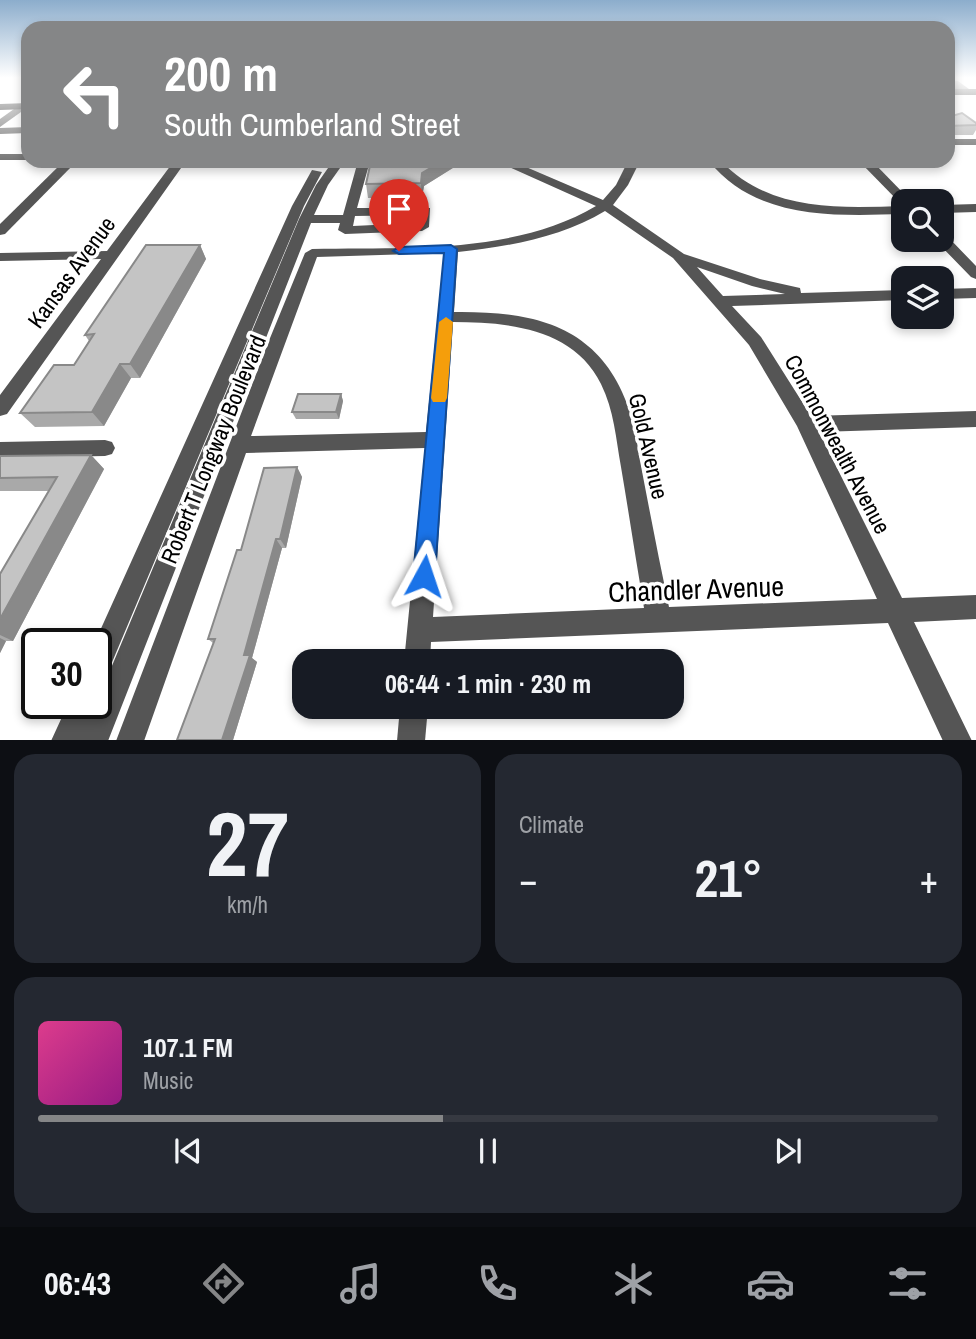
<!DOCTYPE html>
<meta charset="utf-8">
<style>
:root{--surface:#171b24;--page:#242831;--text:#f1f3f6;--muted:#9ea1a6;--line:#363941;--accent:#858687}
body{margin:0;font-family:"Archivo Narrow",sans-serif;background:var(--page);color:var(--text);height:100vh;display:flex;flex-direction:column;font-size:26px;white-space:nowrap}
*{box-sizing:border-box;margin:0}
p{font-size:23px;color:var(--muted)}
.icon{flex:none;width:38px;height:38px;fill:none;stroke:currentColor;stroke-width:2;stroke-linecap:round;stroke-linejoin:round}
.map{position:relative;height:740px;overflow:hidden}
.sheet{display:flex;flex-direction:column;gap:14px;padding:14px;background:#0d0f14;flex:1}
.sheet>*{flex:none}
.guide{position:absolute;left:21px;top:21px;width:934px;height:147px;border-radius:21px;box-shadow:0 4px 10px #0003;background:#858687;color:#fff;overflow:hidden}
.tools{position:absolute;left:891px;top:189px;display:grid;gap:14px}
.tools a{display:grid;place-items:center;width:63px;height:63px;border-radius:14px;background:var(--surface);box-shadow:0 4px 10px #0003;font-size:35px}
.speed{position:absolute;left:21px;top:628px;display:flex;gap:14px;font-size:35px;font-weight:700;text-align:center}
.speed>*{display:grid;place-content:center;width:91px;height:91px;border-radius:50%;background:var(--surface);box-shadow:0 4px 10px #0003;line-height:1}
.speed .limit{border:4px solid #111;border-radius:10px;background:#fff;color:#111}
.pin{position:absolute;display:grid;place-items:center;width:60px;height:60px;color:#fff;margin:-72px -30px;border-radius:50% 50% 50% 0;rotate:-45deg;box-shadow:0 0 7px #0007}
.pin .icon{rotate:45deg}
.me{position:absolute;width:77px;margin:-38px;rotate:5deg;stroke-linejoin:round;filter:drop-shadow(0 0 5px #0008)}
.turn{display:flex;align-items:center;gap:24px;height:147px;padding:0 28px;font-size:32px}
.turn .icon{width:91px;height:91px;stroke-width:2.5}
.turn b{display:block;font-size:49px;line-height:60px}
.big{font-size:52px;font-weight:700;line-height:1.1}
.sheet .tile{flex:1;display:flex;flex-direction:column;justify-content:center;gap:10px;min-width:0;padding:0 24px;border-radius:21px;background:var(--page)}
.sheet .dial{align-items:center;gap:0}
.dial b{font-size:91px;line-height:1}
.song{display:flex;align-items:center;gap:21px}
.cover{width:84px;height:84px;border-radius:10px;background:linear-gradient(135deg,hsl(330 70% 55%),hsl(310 70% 35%))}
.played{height:7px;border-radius:4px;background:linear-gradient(90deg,var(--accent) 45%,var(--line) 45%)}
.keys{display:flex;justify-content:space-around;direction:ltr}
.heat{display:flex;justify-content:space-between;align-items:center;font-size:38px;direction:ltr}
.sheet .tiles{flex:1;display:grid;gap:14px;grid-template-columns:1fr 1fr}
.tile:last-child{grid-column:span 2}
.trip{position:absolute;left:292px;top:649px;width:392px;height:70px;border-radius:21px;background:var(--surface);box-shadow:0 4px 10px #0003;font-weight:700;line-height:70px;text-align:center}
.menu{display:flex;height:112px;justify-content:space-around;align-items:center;background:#090b0e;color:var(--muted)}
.menu .icon{width:49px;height:49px}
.menu .on{color:var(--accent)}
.menu b{font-size:32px;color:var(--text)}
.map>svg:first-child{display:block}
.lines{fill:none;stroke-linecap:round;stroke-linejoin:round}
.minor{fill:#555;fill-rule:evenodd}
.major{fill:#000;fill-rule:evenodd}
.wall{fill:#a9a9a9}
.shaded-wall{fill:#898989}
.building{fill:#c4c4c4;stroke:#898989;stroke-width:2}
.route{fill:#1a73e8;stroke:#114b97;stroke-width:2}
.slow{fill:#f59e0b}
.labels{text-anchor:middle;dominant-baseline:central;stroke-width:7;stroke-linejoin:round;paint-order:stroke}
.street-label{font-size:23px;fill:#000;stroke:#fff}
.near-street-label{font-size:28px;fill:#000;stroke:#fff}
</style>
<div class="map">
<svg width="976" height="741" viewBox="0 0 976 741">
<rect width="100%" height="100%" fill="#fff"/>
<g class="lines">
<!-- minor -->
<g class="minor">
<polygon points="948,80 958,81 973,92 965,94 948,86"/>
<polygon points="21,104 27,104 28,107 0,127 0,119"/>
<polygon points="28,127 28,133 0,134 0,128"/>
<rect x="948" y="139" width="28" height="6"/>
<rect x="0" y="154" width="28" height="6"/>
<polygon points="64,161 77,161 5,234 0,235 0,224"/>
<polygon points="174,161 186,161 7,414 0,416 0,395 101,259 0,261 0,253 107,251"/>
<path d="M333 161H345L328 185 314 215H343L358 161H370L357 208H430L429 227 422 231 345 234 338 230 340 223H311L108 741H80L86 726 80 741H51L68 704H96L299 219 316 185ZM418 215 416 223 353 226 355 216Z"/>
<path d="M496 161H512L603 200 616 185 628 161H640L628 185 613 205 684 254 760 279 800 288 801 293 903 290V300L732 306 761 337 811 416 976 411V427L819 432 902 598 976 595V619L914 622 972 741H943L888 623 431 642 430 662H404L425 448 246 453 144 741H116L268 343 305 253 312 249C405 247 513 255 596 206ZM605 211 673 258 749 345 797 426 877 599 669 607C659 560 650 513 641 466 637 447 636 427 629 409 600 325 534 311 454 312L458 252C507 247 562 237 605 211ZM444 253 426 432 251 436 317 257ZM697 267 752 286 785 294 723 296ZM453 322C507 322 574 328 601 384 614 410 616 439 621 467 629 514 636 561 644 608L433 617Z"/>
<path d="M709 161H721C770 212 838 208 903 206V214C835 216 756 220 709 161Z"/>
<polygon points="859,161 872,161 911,201 901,204"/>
<polygon points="312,170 322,172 304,206 105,679 96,683 94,644 292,206"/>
<polygon points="976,204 976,212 942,213 942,205"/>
<polygon points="942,235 947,236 976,266 976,279 971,277 937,242 936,240 942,240"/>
<polygon points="976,288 976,298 942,299 942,289"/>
<polygon points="105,440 112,442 115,448 112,454 105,456 0,458 0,442"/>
<polygon points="400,707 428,707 425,741 397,741"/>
</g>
<!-- major -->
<g class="major">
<rect x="948" y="89" width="28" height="6"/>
<polygon points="28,103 28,109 0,110 0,104"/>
</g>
</g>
<!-- wall -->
<g class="wall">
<polygon points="948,104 952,116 976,123 976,130 973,135 948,135"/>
<polygon points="371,161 464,161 424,186 422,197 368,198 366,184"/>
<polygon points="200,245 206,259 140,378 131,378 104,426 35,427 20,413 74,365 89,341 85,335"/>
<polygon points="341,394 343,401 339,419 296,419 292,412"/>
<polygon points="91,455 104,469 13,641 6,641 0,653 0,574 49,491 0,491 0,456"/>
<polygon points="297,467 302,477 286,548 282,548 252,658 257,662 233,740 177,740 213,643 208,639 241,550"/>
</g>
<!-- shaded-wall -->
<g class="shaded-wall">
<polygon points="442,161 464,161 424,186 422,197 421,183 422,173"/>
<polygon points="200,245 206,259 140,378 130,364"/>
<polygon points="120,364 131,378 104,426 92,412"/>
<polygon points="341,394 343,401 339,419 336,412"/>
<polygon points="91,455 104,469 13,641 0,635 0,619"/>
<polygon points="297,467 302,477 286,548 280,539"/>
<polygon points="276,539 282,548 252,658 257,662 233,740 222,740 244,655"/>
<polygon points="0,638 6,641 0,653"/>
</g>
<!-- building -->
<g class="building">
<polygon points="948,104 952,106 952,116 962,113 976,123 976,125 948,126"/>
<polygon points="371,161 442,161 422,173 421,183 366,184"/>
<polygon points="146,245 200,245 130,364 120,364 92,412 20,413 54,365 74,365 94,334 85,335"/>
<polygon points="298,394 341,394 336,412 292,412"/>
<polygon points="91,455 0,619 0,574 57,477 0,478 0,456"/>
<polygon points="297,467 280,539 276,539 244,655 250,655 222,740 177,740 215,639 208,639 237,550 241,550 264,468"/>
</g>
<!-- sky -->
<linearGradient id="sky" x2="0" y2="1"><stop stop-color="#8cadcc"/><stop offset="0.43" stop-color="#fff"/><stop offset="1" stop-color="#fff" stop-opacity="0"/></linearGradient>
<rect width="976" height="181" fill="url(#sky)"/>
<!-- route -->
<polygon class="route" points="451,245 457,249 435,576 431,584 424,587 416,584 413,576 444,253 399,254 393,251 399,247"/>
<!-- slow -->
<polygon class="slow" points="446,317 453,322 447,398 445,402 433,402 431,398 439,322"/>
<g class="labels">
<!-- street labels -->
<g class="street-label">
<text transform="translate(71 272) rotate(-54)">Kansas Avenue</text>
<text transform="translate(838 444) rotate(62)">Commonwealth Avenue</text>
<text transform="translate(649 446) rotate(77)">Gold Avenue</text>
<text transform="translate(213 449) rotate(-68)">Robert T Longway Boulevard</text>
</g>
<!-- near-street labels -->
<g class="near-street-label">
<text transform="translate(696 589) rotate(-2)">Chandler Avenue</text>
</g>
</g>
</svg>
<div class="tools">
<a><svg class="icon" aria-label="search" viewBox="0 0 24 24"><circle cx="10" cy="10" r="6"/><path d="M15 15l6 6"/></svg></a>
<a><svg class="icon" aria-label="layers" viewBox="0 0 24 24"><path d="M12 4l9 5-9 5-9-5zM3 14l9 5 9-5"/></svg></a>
</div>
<div class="speed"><div class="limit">30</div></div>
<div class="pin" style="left:399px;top:251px;background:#d93025"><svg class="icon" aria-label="arrive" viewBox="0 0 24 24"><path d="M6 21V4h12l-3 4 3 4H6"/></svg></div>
<svg class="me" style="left:424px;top:576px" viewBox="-20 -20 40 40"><path d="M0-17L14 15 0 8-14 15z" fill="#1a73e8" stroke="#fff" stroke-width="4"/></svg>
<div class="trip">06:44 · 1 min · 230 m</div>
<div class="guide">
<div class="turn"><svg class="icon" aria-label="left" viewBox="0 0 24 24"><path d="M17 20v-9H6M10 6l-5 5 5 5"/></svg><div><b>200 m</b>South Cumberland Street</div></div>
</div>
</div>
<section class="sheet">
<div class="tiles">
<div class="tile dial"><b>27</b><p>km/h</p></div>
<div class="tile"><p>Climate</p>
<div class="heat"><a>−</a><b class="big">21°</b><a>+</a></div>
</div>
<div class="tile">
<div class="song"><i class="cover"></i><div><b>107.1 FM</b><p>Music</p></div></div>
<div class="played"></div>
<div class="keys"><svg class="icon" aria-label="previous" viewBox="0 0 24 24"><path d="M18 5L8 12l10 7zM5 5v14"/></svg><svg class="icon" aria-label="pause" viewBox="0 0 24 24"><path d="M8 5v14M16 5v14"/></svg><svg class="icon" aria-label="next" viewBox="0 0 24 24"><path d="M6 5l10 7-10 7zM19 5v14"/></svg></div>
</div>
</div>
</section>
<nav class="menu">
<b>06:43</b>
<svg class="icon on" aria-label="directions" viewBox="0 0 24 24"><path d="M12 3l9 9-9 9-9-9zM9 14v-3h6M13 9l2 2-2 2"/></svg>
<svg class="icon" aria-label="music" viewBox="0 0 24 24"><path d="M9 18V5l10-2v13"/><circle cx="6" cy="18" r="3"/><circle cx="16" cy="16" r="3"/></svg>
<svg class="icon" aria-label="phone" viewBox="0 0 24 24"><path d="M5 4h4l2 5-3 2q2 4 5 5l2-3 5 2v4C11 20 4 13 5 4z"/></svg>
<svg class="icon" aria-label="climate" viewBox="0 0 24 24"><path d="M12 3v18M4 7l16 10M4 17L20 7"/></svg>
<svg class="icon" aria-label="car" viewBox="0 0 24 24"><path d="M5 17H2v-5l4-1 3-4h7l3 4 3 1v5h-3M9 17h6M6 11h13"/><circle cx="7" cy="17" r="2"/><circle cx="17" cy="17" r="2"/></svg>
<svg class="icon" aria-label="filters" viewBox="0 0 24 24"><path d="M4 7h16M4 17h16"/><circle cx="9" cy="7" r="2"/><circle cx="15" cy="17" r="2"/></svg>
</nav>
